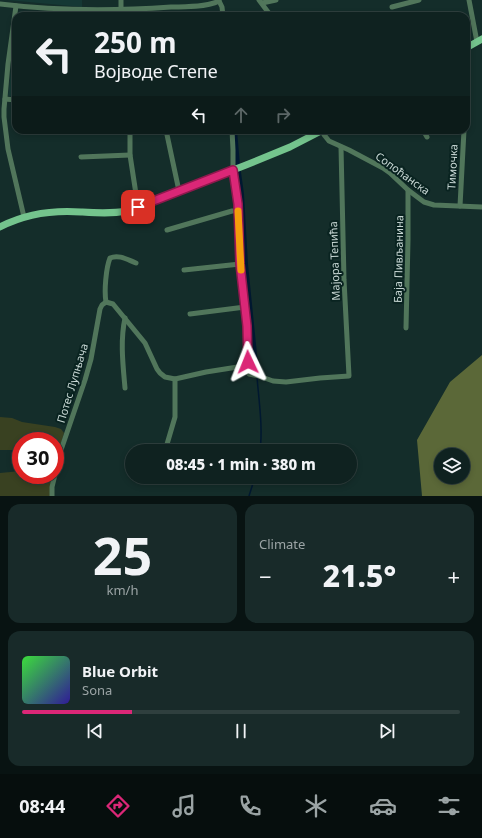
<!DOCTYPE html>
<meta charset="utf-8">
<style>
:root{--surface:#0f2220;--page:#182a29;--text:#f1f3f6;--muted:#9ba4a5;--line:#2f3f3e;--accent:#db2777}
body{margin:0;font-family:"Noto Sans",sans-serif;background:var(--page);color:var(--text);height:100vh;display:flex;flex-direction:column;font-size:15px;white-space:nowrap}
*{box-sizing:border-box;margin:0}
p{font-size:13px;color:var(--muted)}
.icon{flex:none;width:22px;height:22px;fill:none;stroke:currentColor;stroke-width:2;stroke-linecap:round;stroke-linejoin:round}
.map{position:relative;height:496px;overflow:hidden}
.side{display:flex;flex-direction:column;gap:8px;padding:8px;background:#081312;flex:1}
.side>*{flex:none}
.guide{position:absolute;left:12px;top:12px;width:458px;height:122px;border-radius:12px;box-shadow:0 2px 6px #0003,0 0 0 1px var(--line);background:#0f2220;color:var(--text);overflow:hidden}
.tools{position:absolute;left:434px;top:448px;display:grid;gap:8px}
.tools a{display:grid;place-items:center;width:36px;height:36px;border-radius:50%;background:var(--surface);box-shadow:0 2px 6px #0003,0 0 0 1px var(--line);font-size:20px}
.speed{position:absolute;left:12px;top:432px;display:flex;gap:8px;font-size:20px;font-weight:700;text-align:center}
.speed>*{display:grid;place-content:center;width:52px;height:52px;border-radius:50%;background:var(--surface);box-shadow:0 2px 6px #0003,0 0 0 1px var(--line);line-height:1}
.speed .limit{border:6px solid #d22;background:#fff;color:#111}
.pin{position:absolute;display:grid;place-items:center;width:34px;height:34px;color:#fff;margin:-17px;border-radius:8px;box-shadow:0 2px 6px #0006}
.me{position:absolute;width:44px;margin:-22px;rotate:358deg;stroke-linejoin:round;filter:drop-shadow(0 0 3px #0008)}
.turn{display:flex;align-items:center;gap:14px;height:84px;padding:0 16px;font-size:18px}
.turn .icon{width:52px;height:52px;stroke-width:2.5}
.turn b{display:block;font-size:28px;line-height:34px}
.lanes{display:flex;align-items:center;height:38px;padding:0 16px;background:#0003;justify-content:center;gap:20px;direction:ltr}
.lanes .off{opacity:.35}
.big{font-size:30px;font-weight:800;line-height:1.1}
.side .card{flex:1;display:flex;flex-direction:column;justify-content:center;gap:6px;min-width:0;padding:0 14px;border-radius:12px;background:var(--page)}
.side .dial{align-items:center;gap:0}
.dial b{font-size:52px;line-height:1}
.song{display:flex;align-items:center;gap:12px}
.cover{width:48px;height:48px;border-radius:6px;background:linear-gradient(135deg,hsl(120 70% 55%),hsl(250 70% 35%))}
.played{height:4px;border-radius:2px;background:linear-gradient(90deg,var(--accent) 25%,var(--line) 25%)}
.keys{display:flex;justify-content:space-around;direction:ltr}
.heat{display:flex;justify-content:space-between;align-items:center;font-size:22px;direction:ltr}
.side .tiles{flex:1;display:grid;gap:8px;grid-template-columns:1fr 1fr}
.card:last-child{grid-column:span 2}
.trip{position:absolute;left:125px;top:444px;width:232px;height:40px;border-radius:20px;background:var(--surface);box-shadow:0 2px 6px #0003,0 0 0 1px var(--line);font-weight:800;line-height:40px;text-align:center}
.dock{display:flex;height:64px;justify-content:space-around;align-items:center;background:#060e0d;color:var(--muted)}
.dock .icon{width:28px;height:28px}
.dock .current{color:var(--accent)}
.dock b{font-size:18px;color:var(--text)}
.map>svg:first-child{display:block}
.built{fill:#153834}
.green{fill:#394121}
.forest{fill:#5b6838;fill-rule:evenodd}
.water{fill:#001830}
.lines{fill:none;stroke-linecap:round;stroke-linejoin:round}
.stream{stroke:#001830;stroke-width:1.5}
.minor{stroke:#51765b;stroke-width:5}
.major{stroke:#74c48d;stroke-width:7}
.route-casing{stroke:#8e194d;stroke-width:10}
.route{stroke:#db2777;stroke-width:7}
.slow{stroke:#f59e0b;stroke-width:7}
.labels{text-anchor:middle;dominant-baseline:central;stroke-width:4;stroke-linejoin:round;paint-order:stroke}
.street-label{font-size:11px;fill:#c8d7d4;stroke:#092320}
</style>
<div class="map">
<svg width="482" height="496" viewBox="0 0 482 496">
<rect width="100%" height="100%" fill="#142d2a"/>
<!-- built -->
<g class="built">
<polygon points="7,0 82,0 82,7"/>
<polygon points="20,11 110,15 114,16 18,16 18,13"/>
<polygon points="16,30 16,97 8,96"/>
</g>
<!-- green -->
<g class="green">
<polygon points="0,417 12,418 22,422 55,427 61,429 64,433 59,451 55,451 55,441 21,441 21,450 0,450"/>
<polygon points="21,471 21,475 53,475 50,496 0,496 0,473"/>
</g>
<!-- forest -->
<path class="forest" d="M482 355V496H422L417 440 450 382ZM441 455H463V477H441Z"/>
<!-- water -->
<polygon class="water" points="233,130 237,130 240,165 244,194 248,264 259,374 254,373 243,265 241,233 234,168"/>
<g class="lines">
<!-- stream -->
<g class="stream">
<path d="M257 377C259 402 263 427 260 451"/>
<polyline points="249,496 255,477"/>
</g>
<!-- minor -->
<g class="minor">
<polyline points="121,0 121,16"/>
<polyline points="259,0 271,16"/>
<polyline points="469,0 477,42"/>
<polyline points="219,1 222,7 223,16"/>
<polyline points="262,3 276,0"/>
<path d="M0 4C57 11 114 11 171 7 185 7 207 7 219 1"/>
<polyline points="16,6 8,64 4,109 4,117 8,149 24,217"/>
<polyline points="392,7 419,0"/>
<polyline points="5,99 16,100"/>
<polyline points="130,130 130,155 138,207"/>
<polyline points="166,130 179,191"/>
<polyline points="321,130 325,136 329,141 349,150 383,168 390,173 408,190 424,202 434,205 482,207"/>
<polyline points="423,130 427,137"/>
<polyline points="81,157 130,155"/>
<polyline points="460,206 464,130"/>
<polyline points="167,230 232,211 238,211"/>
<path d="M136 263C128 260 119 254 110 258 106 268 104 291 106 302L113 304 145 343 157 369 160 373 165 377 175 379 206 372 244 366 248 363 249 361 247 326 240 264 238 204 233 170V150L232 130"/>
<polyline points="184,270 240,264"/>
<polyline points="190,314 245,307"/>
<path d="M125 318C120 341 123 365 125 388"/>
<polyline points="406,328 408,240 408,190"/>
<polyline points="244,366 249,374 259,376 273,381 286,382 320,378 349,376 344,280 341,147"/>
<polyline points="165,451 175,417 175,379"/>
<polyline points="52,496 52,487 61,450 85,380 91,359 100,309 102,305 106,302"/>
</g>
<!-- major -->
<g class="major">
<polyline points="466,48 482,39"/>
<path d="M0 227C25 214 53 210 81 212 97 213 111 214 127 211L246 165 290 147 323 130"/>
</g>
</g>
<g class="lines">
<!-- route casing -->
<g class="route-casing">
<polyline id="route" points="138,207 233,170 238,204 240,264 247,326 248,362"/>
</g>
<!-- route -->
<use href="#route" class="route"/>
<!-- slow -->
<polyline class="slow" points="238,211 241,270"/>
</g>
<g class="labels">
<!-- street labels -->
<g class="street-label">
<text transform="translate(452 167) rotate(-87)">Тимочка</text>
<text transform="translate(403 173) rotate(36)">Сопоћанска</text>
<text transform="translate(398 259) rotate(-89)">Баја Пивљанина</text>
<text transform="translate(334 261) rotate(-92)">Мајора Тепића</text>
<text transform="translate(72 383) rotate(-73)">Потес Лупњача</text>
</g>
</g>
</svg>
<div class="tools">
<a><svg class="icon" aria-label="layers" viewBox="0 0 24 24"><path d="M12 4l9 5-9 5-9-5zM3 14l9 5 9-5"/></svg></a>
</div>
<div class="speed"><div class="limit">30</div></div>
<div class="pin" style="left:138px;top:207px;background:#d93025"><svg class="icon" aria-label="arrive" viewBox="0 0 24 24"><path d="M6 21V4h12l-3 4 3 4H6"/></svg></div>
<svg class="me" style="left:248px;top:362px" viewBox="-20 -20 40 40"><path d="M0-17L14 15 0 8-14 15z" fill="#db2777" stroke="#fff" stroke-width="4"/></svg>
<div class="trip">08:45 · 1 min · 380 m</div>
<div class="guide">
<div class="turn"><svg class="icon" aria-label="left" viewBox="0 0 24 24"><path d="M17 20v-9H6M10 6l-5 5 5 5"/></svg><div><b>250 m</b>Војводе Степе</div></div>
<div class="lanes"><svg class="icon" aria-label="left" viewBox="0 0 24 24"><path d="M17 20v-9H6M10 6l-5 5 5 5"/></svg><svg class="icon off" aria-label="ahead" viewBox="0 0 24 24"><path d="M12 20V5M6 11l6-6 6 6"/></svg><svg class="icon off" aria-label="right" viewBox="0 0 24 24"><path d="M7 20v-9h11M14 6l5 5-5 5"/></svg></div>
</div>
</div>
<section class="side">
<div class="tiles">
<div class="card dial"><b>25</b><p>km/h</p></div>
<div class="card"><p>Climate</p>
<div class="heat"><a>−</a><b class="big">21.5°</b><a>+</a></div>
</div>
<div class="card">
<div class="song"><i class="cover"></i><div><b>Blue Orbit</b><p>Sona</p></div></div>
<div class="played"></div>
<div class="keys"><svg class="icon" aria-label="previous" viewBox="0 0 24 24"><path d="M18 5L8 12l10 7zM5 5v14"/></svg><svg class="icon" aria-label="pause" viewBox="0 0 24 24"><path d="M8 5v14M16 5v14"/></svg><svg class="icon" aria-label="next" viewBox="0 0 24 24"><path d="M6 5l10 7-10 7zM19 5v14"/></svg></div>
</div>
</div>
</section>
<nav class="dock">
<b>08:44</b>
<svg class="icon current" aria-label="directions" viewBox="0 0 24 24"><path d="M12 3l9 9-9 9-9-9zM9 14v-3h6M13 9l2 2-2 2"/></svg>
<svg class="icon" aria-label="music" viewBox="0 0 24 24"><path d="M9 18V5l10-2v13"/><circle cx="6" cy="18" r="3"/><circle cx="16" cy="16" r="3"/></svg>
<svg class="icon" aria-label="phone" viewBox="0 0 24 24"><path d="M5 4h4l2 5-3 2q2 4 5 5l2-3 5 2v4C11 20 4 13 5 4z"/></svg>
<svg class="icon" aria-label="climate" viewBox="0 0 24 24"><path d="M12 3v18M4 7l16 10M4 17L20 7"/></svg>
<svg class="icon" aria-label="car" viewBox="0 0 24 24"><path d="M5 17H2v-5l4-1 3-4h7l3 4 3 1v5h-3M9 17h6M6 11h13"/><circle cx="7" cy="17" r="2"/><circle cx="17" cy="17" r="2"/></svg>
<svg class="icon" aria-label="filters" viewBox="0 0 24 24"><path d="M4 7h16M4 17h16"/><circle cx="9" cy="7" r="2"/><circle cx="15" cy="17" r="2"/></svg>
</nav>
